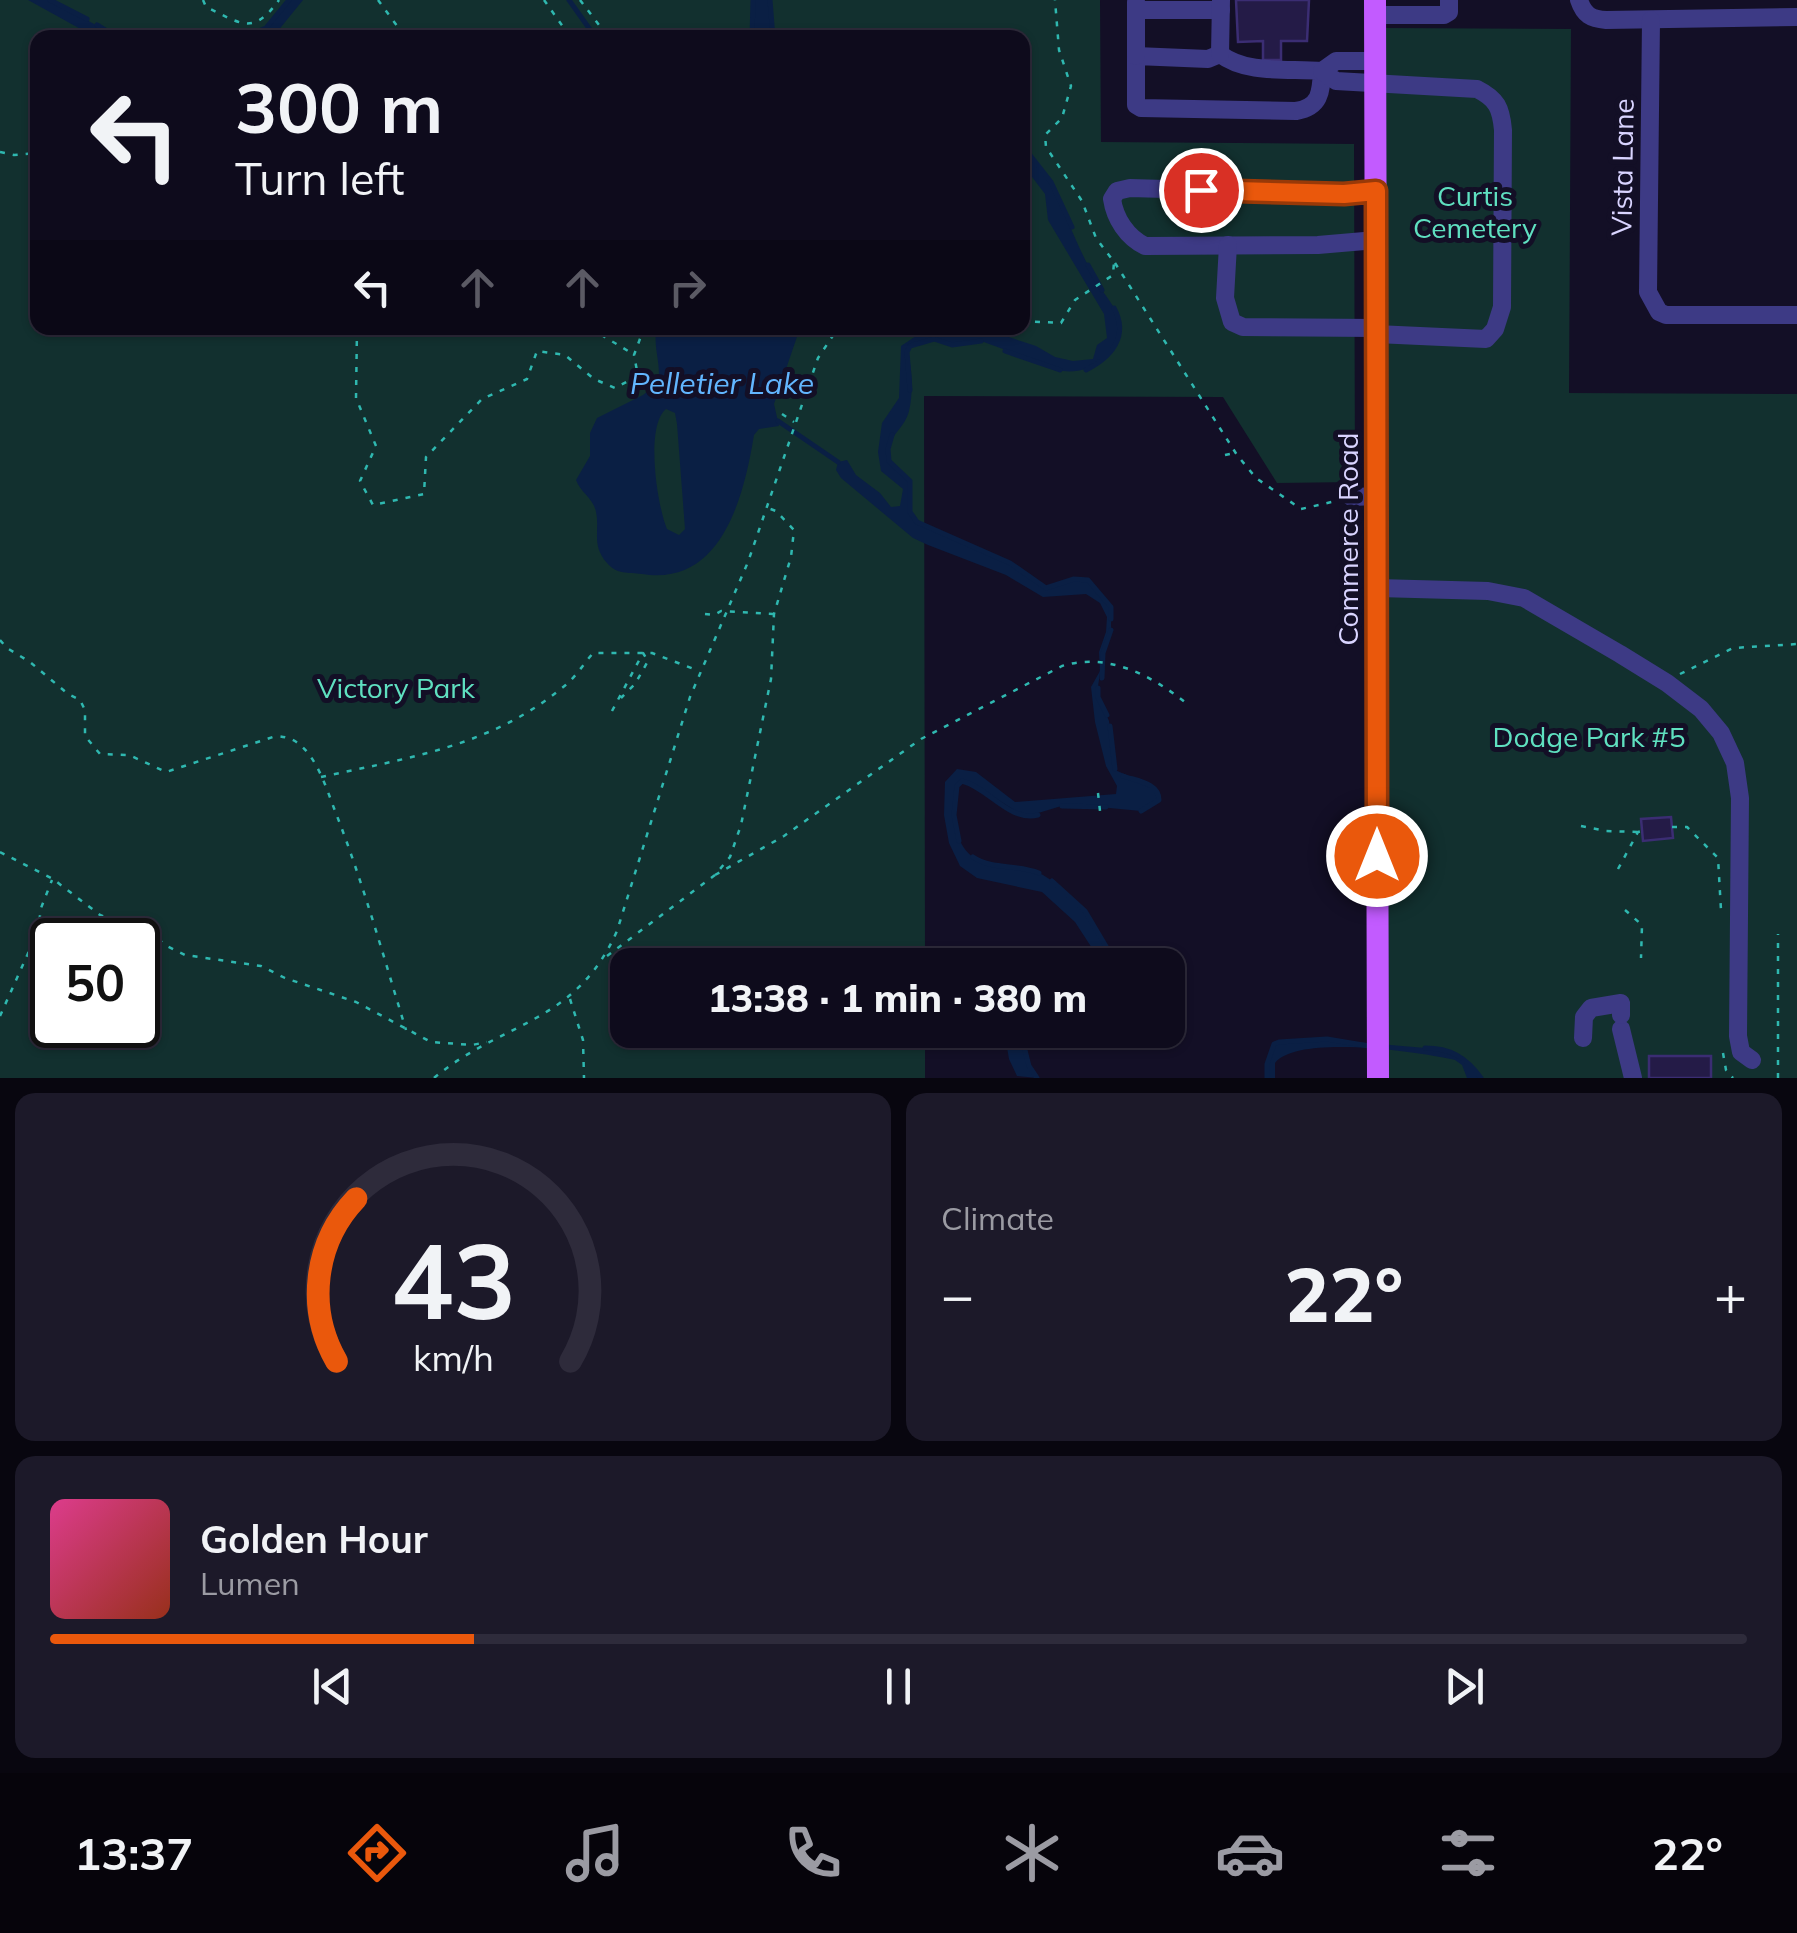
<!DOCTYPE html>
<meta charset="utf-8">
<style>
:root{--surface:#0e0b1c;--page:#1c1929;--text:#f1f3f6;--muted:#9b9ba3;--line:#2e2b3b;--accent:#ea580c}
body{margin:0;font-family:Mulish,sans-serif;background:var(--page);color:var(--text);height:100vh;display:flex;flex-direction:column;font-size:38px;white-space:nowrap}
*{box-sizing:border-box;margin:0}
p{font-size:32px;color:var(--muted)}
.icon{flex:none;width:55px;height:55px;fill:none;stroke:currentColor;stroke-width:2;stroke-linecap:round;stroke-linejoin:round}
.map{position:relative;height:1078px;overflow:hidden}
.details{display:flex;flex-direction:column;gap:15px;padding:15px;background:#08060f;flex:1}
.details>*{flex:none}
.banner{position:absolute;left:30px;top:30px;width:1000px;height:305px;border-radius:20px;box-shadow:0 2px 8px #0004,0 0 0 2px var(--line);background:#0e0b1c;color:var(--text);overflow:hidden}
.speed{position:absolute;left:30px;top:918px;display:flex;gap:20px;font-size:50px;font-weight:700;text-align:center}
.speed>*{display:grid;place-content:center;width:130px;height:130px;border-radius:50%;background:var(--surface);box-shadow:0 2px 8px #0004,0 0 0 2px var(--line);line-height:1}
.speed .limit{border:5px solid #111;border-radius:15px;background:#fff;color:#111}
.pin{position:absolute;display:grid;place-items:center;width:85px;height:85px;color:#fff;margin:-42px;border:5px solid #fff;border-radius:50%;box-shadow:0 2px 10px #0007}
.me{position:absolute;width:110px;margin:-55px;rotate:0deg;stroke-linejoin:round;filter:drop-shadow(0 0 8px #0008)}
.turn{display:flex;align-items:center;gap:35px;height:210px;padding:0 40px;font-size:45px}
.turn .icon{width:130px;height:130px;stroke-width:2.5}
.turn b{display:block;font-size:70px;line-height:85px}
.lanes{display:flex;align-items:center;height:95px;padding:0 40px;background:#0003;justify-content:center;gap:50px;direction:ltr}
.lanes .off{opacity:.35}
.big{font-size:75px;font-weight:800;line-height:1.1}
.details .tile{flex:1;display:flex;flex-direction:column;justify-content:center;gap:15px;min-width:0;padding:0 35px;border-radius:20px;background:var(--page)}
.details .dial{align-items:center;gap:0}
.dial svg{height:260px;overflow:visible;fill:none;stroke:var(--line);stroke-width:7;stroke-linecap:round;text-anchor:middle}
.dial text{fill:var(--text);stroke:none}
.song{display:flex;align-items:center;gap:30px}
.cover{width:120px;height:120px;border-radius:15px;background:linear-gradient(135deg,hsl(330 70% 55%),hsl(10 70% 35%))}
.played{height:10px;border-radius:5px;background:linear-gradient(90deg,var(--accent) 25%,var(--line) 25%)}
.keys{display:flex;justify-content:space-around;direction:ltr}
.heat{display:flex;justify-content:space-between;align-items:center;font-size:55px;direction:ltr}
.details .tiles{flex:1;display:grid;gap:15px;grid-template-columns:1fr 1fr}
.tile:last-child{grid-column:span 2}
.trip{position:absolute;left:610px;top:948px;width:575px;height:100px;border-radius:20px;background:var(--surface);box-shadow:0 2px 8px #0004,0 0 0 2px var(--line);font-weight:800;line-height:100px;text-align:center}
.dock{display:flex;height:160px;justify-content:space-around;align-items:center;background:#06040b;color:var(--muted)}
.dock .icon{width:70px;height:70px}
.dock .selected{color:var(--accent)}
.dock b{font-size:45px;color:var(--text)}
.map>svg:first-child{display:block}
.green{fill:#12302f;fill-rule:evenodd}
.water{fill:#0a1f44;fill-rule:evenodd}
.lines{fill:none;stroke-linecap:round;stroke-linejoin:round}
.stream{stroke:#0a1f44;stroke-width:5}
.building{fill:#241b47;stroke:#3b2d73;stroke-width:2.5}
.path{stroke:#2fb8b0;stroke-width:2.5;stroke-dasharray:5 8;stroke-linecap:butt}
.minor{stroke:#3d3a85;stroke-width:18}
.major{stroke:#c25bff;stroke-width:22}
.route-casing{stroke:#983908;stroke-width:25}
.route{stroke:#ea580c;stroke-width:18}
.labels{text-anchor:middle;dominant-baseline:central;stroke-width:10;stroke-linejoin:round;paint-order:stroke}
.street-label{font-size:28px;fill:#d9d4ff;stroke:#130f26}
.park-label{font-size:28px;fill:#5fe0c0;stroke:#130f26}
.water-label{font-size:30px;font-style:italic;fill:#62b6ff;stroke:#130f26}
</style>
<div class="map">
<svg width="1797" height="1078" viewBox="0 0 1797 1078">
<rect width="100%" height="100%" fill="#130f26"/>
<!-- green -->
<g class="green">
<path d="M0 0H1100L1101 142 1354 144 1355 482 1277 483 1223 397 924 396 925 965H628V1030H925V1078H0ZM38 38H1022V328H38ZM52 940H138V1025H52Z"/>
<polygon points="1381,28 1571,29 1569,393 1797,394 1797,1078 1381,1078"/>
</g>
<!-- water -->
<g class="water">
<polygon points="28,0 50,0 118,37 95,37"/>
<polygon points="289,0 303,0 273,37 242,37 266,28"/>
<polygon points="753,0 770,0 773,37 752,37"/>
<path d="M1023 145C1059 185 1070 236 1097 282 1104 295 1117 307 1120 323 1126 353 1089 375 1063 371L981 341 952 345 934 339 913 344 907 352C913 368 913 395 909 411 904 432 881 438 891 464 927 482 900 499 917 522L1010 563 1046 588 1074 579 1088 580 1111 607V631L1103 653 1097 693 1109 721 1115 770 1154 787 1159 800 1141 811 1068 804 1025 817 978 787 963 781 957 786C952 815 952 856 989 864 1008 868 1026 865 1043 875 1077 895 1100 930 1117 965H1103L1075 922 1042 892 977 878 960 866 949 843 944 815 945 782 957 769 976 772 1015 802 1116 794 1117 786 1106 766 1095 722 1091 687 1100 671 1099 652 1106 632 1107 617 1100 603 1086 594 1043 597 1006 575 928 545 913 538 841 478 836 470 838 462 847 460 856 475 880 493 891 507 900 506 903 489 881 471 878 452 882 423 899 398 901 346 928 328H981L1036 346 1055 357 1073 361 1093 359 1097 345 1107 338 1104 314 1048 220 1045 194 1023 165Z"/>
<path d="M657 328H800L774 404 779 426 759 429 754 435C744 496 722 587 642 574 628 572 617 575 607 563 591 545 600 531 596 512 594 499 580 492 576 480L590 456V433L597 418 643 395 658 383C662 365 652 345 657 328ZM666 409 675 413 677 424 685 529 679 535 667 529C657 505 645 426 666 409Z"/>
<polygon points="1004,1030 1020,1030 1029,1066 1037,1078 1017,1076 1009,1059"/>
<path d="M1309 1038 1449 1050 1464 1059 1481 1078H1467L1462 1065 1455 1060C1419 1052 1298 1034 1275 1063V1078H1267V1064L1274 1044Z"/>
</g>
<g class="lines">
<!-- stream -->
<g class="stream">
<polyline points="50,0 87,19"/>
<polyline points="569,0 596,38"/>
<polyline points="770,0 773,38"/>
<polyline points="97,25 118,38"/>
<polyline points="242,38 266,28 289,0"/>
<polyline points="752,38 753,0"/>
<polyline points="1022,145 1051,182 1072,227"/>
<polyline points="1088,265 1102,290"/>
<polyline points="1005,351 1060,370"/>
<path d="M1086 370C1112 357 1129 336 1114 308"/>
<polyline points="910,390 907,352 910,346 934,339 952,345 981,341"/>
<polyline points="778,421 838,462"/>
<polyline points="892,435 888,449 889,461 910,481 910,512 917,522 1010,563 1046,588 1074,579 1088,580 1111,607 1111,619"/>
<polyline points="1102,678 1103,653 1111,630"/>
<polyline points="1098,688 1098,697 1107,715"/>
<polyline points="1110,726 1115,769"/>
<path d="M1123 776C1137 781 1159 783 1159 800L1141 811"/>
<polyline points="1062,806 1106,807"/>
<path d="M959 841 954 815 957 786 962 781C989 788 1009 822 1038 815"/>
<path d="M973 857C992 870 1017 864 1039 873"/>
<polyline points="1052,881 1085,911 1117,965"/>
<polyline points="1020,1030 1029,1066 1037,1078"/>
<path d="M1425 1048C1450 1048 1466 1057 1481 1078"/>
<polyline points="1267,1078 1267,1064 1274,1044 1279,1042 1327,1039 1369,1046"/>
</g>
</g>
<!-- building -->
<g class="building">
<polygon points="1236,0 1309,0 1307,41 1281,41 1281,60 1263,60 1263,41 1238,42"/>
<polygon points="1671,817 1673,838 1643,841 1641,819"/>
<rect x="1649" y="1056" width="62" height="22"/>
</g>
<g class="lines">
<!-- path -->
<g class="path">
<path d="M203 0 206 7C241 23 252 37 279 0"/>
<polyline points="378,0 406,38"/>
<polyline points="544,0 571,38"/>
<polyline points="580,0 609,38"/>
<polyline points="0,152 14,155 38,153"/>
<polyline points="1115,263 1237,455 1256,478 1301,509 1336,501"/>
<polyline points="1022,321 1061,323 1075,300 1113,275 1114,262 1096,238 1082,201 1046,147 1045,135 1062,118 1071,86 1059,50 1055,0"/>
<polyline points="357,328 356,398 376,446 360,481 373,505 424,494 426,457 482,399 527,379 537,351 565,355 594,379 615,388 638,376 634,355 644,328"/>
<polyline points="590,328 633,354"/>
<polyline points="782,414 794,422"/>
<polyline points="1225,455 1234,453"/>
<polyline points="705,614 714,615 721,611 773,614"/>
<path d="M0 640 7 648 30 662 68 694 80 700 85 710V736L100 754 129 755 166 772 276 736C291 737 299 742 308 753 322 771 329 796 337 816 364 886 384 958 406 1030"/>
<polyline points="1680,674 1733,648 1797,644"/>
<polyline points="612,711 643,653 648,661 635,684 621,698"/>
<path d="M321 777C408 758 491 746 562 688 574 679 583 665 593 653H652L699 671"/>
<polyline points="1098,793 1100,811"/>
<polyline points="1581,826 1606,831 1638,832"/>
<polyline points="1672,827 1687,827 1718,858 1721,910"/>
<polyline points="0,852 53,879 100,915 150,933 167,946 185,955 261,966 285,978 356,1002 431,1042 472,1045 487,1042"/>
<polyline points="1618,869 1638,832 1642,831"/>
<path d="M715 875 784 836 921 739 1062 666C1107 652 1151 675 1186 703"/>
<polyline points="1625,910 1642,925 1641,958"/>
<polyline points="607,956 715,875 730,857 741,825 771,679 774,614 791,557 794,530 776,511 765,507"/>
<polyline points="570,999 583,1040 584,1078"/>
<polyline points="0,1016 38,931 41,908 52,880"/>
<polyline points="1723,1053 1726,1070 1733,1078"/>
<path d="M434 1078C504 1020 575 1025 617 931L690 697 748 562 818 358 838 328"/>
<polyline points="1778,1078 1778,934"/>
</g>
<!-- minor -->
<g class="minor">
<path d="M1579 0C1584 15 1591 19 1606 20L1797 17"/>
<polyline points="1136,10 1221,10"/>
<polyline points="1375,15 1444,15 1449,12 1449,0"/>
<polyline points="1651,20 1648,292 1659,312 1666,315 1797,315"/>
<path d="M1220 54C1247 75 1290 68 1322 71 1321 93 1320 107 1296 111L1141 108 1136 105V56L1208 59Z"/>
<polyline points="1220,54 1221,0"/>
<polyline points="1136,56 1136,2"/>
<path d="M1375 61H1336L1322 71 1336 81 1477 89C1497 99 1501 108 1503 130L1502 307 1495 329 1486 339 1376 334"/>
<path d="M1376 191 1344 194 1130 188 1117 191 1112 199C1115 219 1127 237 1145 246L1318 245 1376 240"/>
<polyline points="1228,245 1225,298 1232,322 1243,327 1376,328"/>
<polyline points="1351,497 1378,496"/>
<polyline points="1378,588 1488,591 1524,598 1620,654 1667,683 1701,709 1721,733 1735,763 1740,798 1738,1036 1741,1052 1752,1060"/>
<polyline points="1621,1029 1633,1078"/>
<polyline points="1583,1038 1584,1017 1591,1008 1621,1003 1621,1015"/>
</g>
<!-- major -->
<polyline class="major" points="1375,0 1378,1078"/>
</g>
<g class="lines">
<!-- route casing -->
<g class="route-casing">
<polyline id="route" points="1201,190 1344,194 1376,191 1377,856"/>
</g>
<!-- route -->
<use href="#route" class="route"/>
</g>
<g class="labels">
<!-- street labels -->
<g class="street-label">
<text transform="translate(1622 167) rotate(-89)">Vista Lane</text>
<text transform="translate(1347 539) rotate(-90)">Commerce Road</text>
</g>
<!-- park labels -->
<g class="park-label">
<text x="1475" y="195">Curtis<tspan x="1475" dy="32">Cemetery</tspan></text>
<text x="396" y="687">Victory Park</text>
<text x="1589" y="736">Dodge Park #5</text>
</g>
<!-- water labels -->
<g class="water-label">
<text x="722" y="383">Pelletier Lake</text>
</g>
</g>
</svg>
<div class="speed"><div class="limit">50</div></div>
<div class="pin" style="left:1201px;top:190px;background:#d93025"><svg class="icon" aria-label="arrive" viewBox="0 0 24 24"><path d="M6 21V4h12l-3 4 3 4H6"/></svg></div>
<svg class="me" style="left:1377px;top:856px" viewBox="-20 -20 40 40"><circle r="17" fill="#ea580c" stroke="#fff" stroke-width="3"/><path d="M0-11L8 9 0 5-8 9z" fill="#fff"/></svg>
<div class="trip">13:38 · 1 min · 380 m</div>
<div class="banner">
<div class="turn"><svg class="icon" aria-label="left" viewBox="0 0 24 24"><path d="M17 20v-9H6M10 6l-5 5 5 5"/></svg><div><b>300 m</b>Turn left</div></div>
<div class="lanes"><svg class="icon" aria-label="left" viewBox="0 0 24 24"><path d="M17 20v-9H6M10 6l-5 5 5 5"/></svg><svg class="icon off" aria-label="ahead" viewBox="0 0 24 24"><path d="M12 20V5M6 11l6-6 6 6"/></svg><svg class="icon off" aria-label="ahead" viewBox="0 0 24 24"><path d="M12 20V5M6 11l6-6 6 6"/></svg><svg class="icon off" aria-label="right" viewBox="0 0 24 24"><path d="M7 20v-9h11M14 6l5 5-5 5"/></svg></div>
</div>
</div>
<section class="details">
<div class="tiles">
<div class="tile dial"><svg viewBox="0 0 100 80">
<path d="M14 69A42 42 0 1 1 86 69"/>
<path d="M14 69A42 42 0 0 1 20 19" stroke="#ea580c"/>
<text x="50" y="56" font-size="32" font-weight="700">43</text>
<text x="50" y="72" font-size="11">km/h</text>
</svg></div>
<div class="tile"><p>Climate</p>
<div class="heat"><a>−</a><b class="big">22°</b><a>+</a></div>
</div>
<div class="tile">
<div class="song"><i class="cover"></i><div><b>Golden Hour</b><p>Lumen</p></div></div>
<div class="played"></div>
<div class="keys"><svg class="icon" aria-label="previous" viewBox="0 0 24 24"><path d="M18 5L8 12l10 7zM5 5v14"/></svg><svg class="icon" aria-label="pause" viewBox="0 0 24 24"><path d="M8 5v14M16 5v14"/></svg><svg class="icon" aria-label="next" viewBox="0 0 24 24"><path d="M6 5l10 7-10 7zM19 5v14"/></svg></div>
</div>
</div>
</section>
<nav class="dock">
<b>13:37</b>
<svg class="icon selected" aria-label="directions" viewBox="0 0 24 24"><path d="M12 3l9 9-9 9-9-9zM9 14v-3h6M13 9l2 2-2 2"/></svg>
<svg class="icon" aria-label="music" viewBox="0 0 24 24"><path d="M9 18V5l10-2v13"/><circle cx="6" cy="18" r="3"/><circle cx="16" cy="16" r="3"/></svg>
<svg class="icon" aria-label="phone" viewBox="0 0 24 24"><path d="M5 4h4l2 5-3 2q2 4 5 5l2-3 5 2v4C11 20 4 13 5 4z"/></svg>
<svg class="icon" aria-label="climate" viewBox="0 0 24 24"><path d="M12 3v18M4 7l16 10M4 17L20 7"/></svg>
<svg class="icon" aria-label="car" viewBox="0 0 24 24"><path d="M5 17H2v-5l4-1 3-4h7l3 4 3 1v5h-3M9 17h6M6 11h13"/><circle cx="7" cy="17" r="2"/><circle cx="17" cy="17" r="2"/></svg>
<svg class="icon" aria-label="filters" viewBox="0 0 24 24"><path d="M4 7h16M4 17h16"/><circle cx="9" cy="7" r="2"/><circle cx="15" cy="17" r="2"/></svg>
<b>22°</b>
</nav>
